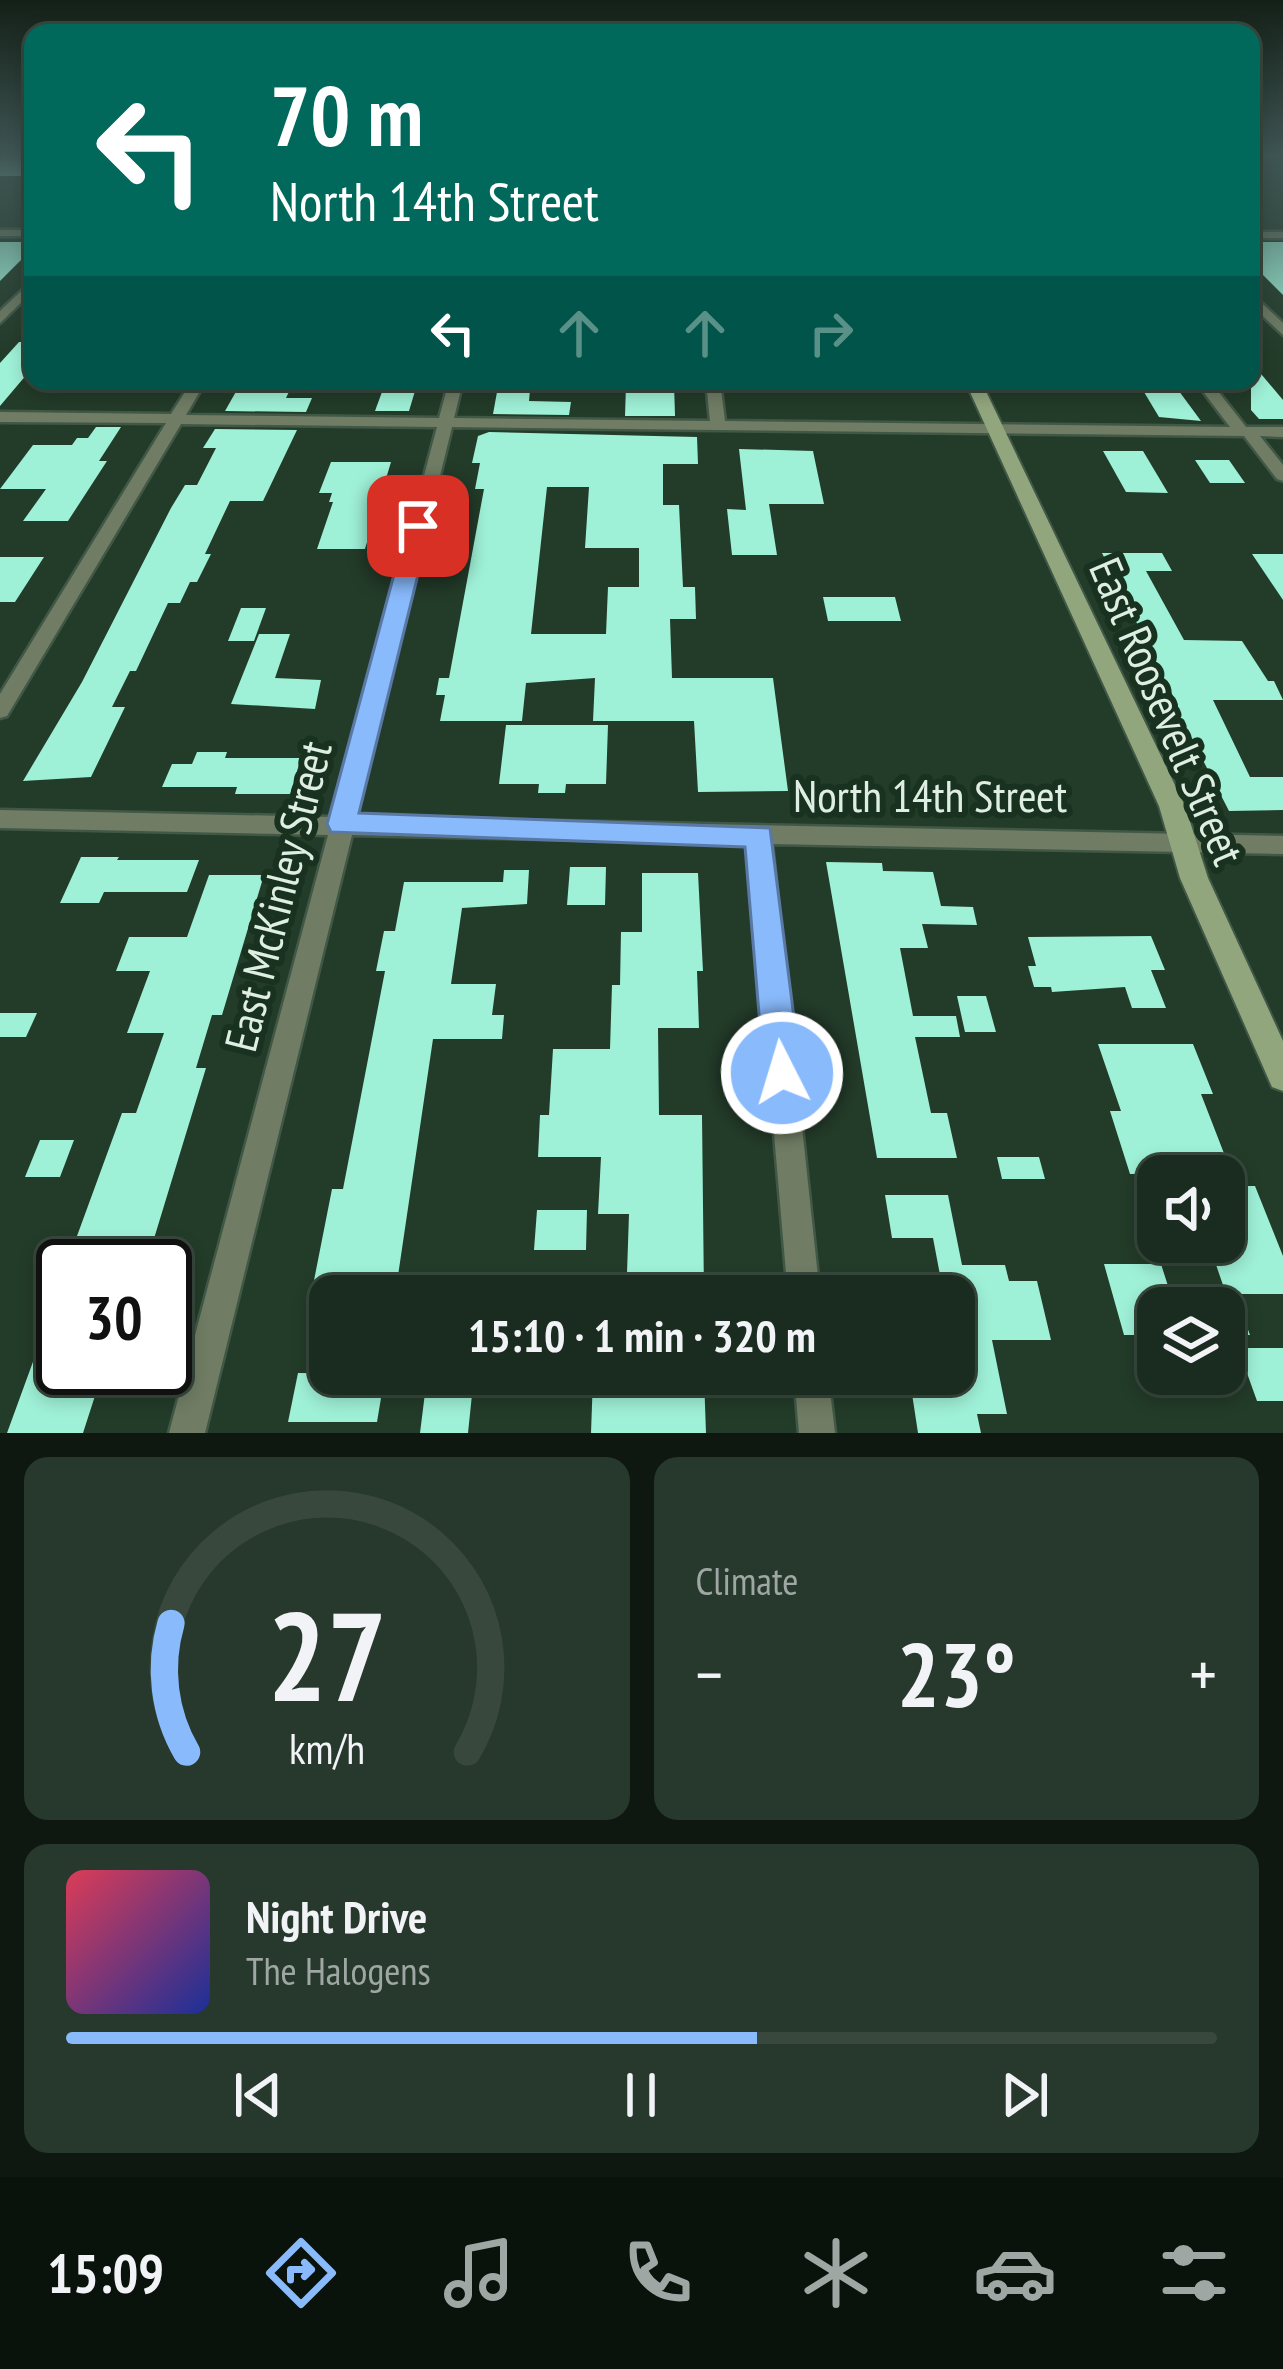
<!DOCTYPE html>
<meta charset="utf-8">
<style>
:root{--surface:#1a2c1f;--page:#27382c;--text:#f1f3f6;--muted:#9fa7a4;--line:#38483d;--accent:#89bafc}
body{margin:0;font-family:"PT Sans Narrow",sans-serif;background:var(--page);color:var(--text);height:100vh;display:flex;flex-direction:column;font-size:45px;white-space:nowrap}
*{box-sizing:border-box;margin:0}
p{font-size:39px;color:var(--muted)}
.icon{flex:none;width:66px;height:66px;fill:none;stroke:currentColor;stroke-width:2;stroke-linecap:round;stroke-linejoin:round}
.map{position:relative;height:1433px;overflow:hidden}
.side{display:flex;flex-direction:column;gap:24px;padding:24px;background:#0e1811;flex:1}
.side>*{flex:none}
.guide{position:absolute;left:24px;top:24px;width:1236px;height:366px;border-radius:24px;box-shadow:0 6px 18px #0003,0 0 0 3px var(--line);background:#00695c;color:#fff;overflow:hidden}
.fabs{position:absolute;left:1137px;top:1155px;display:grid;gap:24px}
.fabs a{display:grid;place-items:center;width:108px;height:108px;border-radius:24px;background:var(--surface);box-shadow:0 6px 18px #0003,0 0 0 3px var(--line);font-size:60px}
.speed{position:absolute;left:36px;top:1239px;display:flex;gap:24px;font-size:60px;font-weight:700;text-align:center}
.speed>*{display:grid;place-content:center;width:156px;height:156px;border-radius:50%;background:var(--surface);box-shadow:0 6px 18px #0003,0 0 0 3px var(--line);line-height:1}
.speed .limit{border:6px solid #111;border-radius:18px;background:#fff;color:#111}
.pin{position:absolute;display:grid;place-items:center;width:102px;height:102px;color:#fff;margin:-51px;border-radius:24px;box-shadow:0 6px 18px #0006}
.me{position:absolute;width:132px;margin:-66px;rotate:355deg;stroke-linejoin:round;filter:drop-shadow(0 0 9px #0008)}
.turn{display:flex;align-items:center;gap:42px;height:252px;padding:0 48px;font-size:54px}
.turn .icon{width:156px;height:156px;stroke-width:2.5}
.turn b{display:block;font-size:84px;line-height:102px}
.lanes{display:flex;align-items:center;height:114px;padding:0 48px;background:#0003;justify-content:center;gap:60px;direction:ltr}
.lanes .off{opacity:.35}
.big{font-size:90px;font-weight:600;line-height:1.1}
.side .card{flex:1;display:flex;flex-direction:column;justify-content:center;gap:18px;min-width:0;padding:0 42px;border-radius:24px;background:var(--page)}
.side .dial{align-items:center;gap:0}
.dial svg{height:312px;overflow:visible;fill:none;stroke:var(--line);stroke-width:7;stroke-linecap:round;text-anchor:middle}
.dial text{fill:var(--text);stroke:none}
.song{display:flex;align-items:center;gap:36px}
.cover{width:144px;height:144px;border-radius:18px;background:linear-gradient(135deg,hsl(350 70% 55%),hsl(230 70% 35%))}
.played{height:12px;border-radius:6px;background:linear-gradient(90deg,var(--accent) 60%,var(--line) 60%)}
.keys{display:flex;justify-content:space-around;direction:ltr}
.heat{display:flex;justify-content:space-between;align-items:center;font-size:66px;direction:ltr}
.side .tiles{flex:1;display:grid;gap:24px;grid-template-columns:1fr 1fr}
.card:last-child{grid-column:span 2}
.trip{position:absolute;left:309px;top:1275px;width:666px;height:120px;border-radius:24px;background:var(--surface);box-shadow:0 6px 18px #0003,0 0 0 3px var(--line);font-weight:600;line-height:120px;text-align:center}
.dock{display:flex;height:192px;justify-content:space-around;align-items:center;background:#0a120c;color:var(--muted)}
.dock .icon{width:84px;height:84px}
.dock .selected{color:var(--accent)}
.dock b{font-size:54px;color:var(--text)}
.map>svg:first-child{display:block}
.building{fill:#9ef0d6;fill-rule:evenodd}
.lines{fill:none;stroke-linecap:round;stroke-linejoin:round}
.street-casing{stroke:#415847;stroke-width:5}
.secondary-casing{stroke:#415847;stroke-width:4}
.street{fill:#707d64;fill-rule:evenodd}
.secondary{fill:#92a67e;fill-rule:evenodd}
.route{fill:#89bafc;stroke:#5979a4;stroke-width:3}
.labels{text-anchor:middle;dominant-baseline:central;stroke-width:12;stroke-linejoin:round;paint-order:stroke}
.street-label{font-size:45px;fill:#dfeee2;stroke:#19311f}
</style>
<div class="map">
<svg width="1283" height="1433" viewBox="0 0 1283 1433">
<rect width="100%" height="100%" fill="#233b29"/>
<!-- building -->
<g class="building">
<polygon points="6,155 33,155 33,176 0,176 0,160"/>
<polygon points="0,242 33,242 33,248 0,281"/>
<polygon points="1251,242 1283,242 1283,295 1251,263"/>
<polygon points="19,342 33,342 33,367 0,406 0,363"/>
<polygon points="1251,362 1283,400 1283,419 1259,419 1251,410"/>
<polygon points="242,381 294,381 286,398 312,398 306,412 225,411"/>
<polygon points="386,381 418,381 409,411 375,411"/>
<polygon points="499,381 524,381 522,390 530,390 529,401 571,402 569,415 493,414"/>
<polygon points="626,384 674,384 675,416 625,416"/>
<polygon points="1141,387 1176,387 1201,421 1159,417"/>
<polygon points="96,427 121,427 99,461 107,461 68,521 23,521 46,489 0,489 33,445 72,445 77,438 88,438"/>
<polygon points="215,429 297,430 263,501 230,501 205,554 211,554 197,582 190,582 180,603 168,603 136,671 130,671 112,707 125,707 91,777 23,781 82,682 171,508 185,485 197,485 216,448 203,448"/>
<path d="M489 432 697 437 698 464H663V505H679L683 587H695L696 619H670L672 678H773L788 791 698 792 694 721H593L595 678 526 683 522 721H440L445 695H436L439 678H449L484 489H475L480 463H472L478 436ZM547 487H589L585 548H639V587H608L606 634H531Z"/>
<polygon points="739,449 813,451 824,504 769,504 777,555 732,555 727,509 746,510"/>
<polygon points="1103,451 1143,451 1168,493 1126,492"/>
<polygon points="1195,460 1229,460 1245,483 1210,483"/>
<polygon points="331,462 391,462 365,549 317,549 333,502 329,502 332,493 319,493"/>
<polygon points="1102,553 1162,553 1172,571 1146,571 1184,640 1242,641 1268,681 1274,681 1283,700 1213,700 1250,777 1283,777 1283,810 1229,811 1188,731 1182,731 1169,706 1178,706"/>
<polygon points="1252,554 1283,554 1283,600"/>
<polygon points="0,557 44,557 15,602 0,602"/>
<polygon points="823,597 895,597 901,621 828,621"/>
<polygon points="241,608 266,608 254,641 228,641"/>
<polygon points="259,634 290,634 275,678 321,680 315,709 231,704"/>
<polygon points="506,725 608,725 606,784 566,784 565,793 538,793 539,784 499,784"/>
<polygon points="197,752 227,752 225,758 301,758 290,794 235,794 237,787 162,787 172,764 192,764"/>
<polygon points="81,857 119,857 117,860 199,860 187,892 104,892 99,903 60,903"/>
<polygon points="826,862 882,863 883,871 933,872 941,906 973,907 977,925 922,924 928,948 900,948 913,1016 956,1016 960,1037 915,1037 931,1113 947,1113 957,1158 877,1158"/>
<polygon points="570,867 606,867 605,905 567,905"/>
<polygon points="504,870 529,870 527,904 462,908 451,984 496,984 492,1015 504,1015 502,1039 433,1039 395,1296 330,1296 330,1321 306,1321 332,1189 343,1189 385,971 376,971 384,931 395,931 404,882 503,882"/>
<polygon points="642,873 698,873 703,971 697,971 699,1028 658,1028 659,1115 702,1115 704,1296 618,1296 618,1273 627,1273 629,1214 598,1214 601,1157 538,1157 540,1115 549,1115 553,1049 610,1049 612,985 620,985 621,932 642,932"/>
<polygon points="209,875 264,875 222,1015 212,1015 196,1068 206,1068 149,1255 117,1255 123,1236 77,1236 122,1113 136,1113 164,1033 127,1033 150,971 116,971 129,937 187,937"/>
<polygon points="1151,936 1165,970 1151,970 1166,1008 1132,1008 1125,987 1052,992 1051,987 1034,987 1028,966 1036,966 1028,937"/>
<polygon points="957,996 986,996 996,1032 965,1032"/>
<polygon points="0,1013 37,1013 26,1037 0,1037"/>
<polygon points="1098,1044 1193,1044 1213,1094 1201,1094 1232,1174 1158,1174 1158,1210 1154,1211 1142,1174 1130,1174 1110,1111 1121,1111"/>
<polygon points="40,1140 74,1140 60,1177 25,1177"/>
<polygon points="997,1157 1039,1157 1045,1179 1002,1179"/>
<polygon points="1224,1186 1255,1186 1283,1256 1283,1294 1235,1294 1250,1335 1224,1335 1224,1288 1213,1256 1224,1256"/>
<polygon points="885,1195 948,1195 962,1265 1005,1265 1009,1281 1037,1281 1051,1340 992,1340 1007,1414 977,1414 981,1433 918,1433 909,1374 954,1374 954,1296 944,1296 933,1238 892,1238"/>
<polygon points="537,1210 587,1210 586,1250 534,1250"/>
<polygon points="1104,1264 1161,1264 1175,1308 1158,1308 1158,1335 1124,1335"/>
<polygon points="60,1304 63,1368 104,1368 83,1433 7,1433 34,1359 41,1359"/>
<polygon points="1238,1348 1283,1348 1283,1401 1257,1401"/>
<polygon points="298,1373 385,1374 377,1422 288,1422"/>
<polygon points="593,1377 704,1377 706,1433 591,1433"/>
<polygon points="426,1385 473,1385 468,1433 420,1433"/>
</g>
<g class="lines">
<!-- street casing -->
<g class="street-casing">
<g id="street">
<rect x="0" y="230" width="33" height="6"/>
<rect x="1251" y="232" width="32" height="6"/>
<polygon points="33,280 33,291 0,323 0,311"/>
<polygon points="1251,293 1283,323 1283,335 1251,305"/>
<polygon points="192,381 206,381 186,415 439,418 449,381 463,381 454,418 710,421 706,381 720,381 725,421 1230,427 1195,381 1210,381 1246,427 1283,427 1283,437 1260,436 1283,465 1283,481 1277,479 1244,436 452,427 356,817 1283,836 1283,854 772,844 820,1296 788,1296 749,843 352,835 205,1433 169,1433 328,835 0,828 0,810 333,817 437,427 181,424 7,716 0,718 0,694 166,423 0,422 0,412 171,414"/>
<polygon points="794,1374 828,1374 835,1433 799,1433"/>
</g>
</g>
<!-- secondary casing -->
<g class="secondary-casing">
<polygon id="secondary" points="965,381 981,381 1185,806 1208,878 1283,1041 1283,1091 1272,1087 1180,878 1159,806"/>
</g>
<!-- street -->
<use href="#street" class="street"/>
<!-- secondary -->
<use href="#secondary" class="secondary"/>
</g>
<!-- sky -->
<linearGradient id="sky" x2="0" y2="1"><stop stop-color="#132017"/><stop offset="0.44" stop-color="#3f5554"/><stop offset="1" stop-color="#3f5554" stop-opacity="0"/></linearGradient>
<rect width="1283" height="355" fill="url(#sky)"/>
<!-- route -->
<polygon class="route" points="418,520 430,526 359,813 770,828 801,1073 795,1085 782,1090 770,1085 764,1073 745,847 331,832 327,824 407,526"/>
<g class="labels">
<!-- street labels -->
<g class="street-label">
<text transform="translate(1168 711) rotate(67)">East Roosevelt Street</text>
<text x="930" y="795">North 14th Street</text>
<text transform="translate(277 896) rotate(-76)">East McKinley Street</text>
</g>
</g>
</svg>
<div class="fabs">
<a><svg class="icon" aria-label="sound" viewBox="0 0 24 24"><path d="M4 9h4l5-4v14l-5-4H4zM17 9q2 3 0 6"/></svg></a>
<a><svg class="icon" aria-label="layers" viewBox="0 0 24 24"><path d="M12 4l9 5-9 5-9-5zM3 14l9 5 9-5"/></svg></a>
</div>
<div class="speed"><div class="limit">30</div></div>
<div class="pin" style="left:418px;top:526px;background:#d93025"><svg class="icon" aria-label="arrive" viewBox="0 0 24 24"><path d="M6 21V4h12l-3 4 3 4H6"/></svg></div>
<svg class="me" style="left:782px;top:1073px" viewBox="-20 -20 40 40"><circle r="17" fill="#89bafc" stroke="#fff" stroke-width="3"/><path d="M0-11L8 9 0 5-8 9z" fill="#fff"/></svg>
<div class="trip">15:10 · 1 min · 320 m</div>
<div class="guide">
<div class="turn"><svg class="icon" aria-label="left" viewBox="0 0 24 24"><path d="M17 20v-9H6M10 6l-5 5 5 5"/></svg><div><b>70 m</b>North 14th Street</div></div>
<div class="lanes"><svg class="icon" aria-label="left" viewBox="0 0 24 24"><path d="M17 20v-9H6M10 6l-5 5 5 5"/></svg><svg class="icon off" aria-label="ahead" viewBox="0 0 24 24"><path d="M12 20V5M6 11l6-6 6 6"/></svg><svg class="icon off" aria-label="ahead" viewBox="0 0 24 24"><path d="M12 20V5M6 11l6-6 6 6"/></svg><svg class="icon off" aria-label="right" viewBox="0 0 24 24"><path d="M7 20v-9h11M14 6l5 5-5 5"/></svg></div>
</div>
</div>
<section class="side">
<div class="tiles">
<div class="card dial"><svg viewBox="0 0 100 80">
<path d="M14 69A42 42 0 1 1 86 69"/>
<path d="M14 69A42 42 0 0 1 10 36" stroke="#89bafc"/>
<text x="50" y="56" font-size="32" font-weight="700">27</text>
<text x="50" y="72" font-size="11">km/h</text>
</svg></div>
<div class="card"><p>Climate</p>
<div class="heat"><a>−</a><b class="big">23°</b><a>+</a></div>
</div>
<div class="card">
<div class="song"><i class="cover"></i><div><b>Night Drive</b><p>The Halogens</p></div></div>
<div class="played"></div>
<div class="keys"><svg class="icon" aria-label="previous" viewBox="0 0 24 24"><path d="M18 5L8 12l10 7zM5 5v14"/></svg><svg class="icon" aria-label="pause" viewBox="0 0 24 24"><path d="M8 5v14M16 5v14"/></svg><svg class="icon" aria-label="next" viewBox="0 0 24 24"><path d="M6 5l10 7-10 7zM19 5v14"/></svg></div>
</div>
</div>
</section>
<nav class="dock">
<b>15:09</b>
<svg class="icon selected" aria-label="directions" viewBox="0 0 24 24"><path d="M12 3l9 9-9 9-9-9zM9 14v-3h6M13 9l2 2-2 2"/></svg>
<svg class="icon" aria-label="music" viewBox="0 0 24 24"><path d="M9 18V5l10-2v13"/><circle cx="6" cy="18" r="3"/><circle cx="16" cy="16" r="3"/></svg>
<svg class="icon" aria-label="phone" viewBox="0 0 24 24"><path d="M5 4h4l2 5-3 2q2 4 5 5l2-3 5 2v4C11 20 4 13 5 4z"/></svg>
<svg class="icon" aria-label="climate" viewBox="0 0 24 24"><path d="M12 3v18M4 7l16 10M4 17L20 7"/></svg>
<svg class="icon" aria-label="car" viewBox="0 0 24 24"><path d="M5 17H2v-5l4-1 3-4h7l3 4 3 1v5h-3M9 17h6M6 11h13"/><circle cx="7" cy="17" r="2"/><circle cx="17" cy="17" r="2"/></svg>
<svg class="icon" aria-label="filters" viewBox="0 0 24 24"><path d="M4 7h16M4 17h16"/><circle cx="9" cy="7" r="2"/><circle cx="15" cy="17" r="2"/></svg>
</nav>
